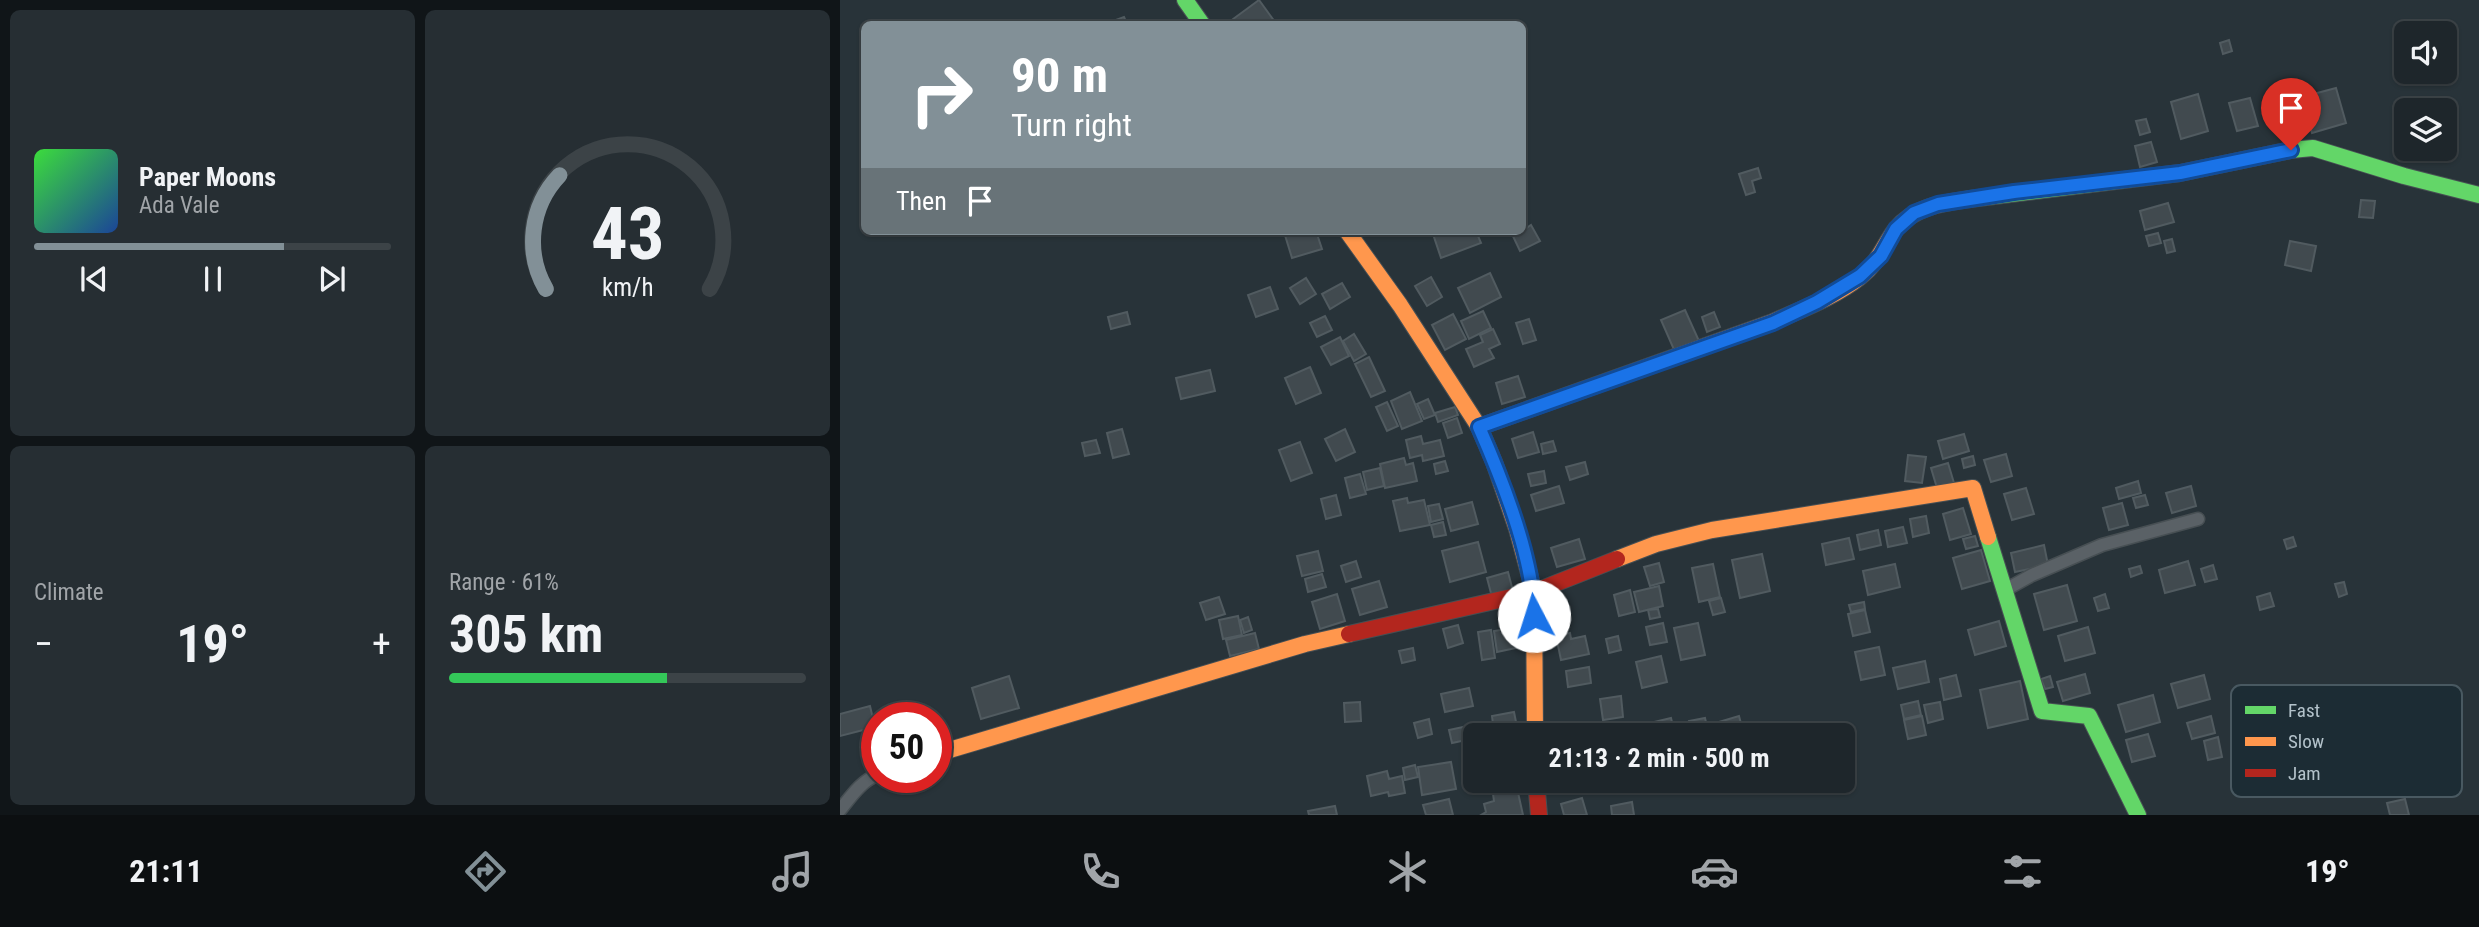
<!DOCTYPE html>
<meta charset="utf-8">
<style>
:root{--surface:#1e262b;--page:#262e33;--text:#f1f3f6;--muted:#a1a5a9;--line:#3c4347;--accent:#829097}
body{margin:0;font-family:"Roboto Condensed",sans-serif;background:var(--page);color:var(--text);height:100vh;display:flex;flex-direction:column;font-size:26px;white-space:nowrap}
*{box-sizing:border-box;margin:0}
p{font-size:23px;color:var(--muted)}
.icon{flex:none;width:38px;height:38px;fill:none;stroke:currentColor;stroke-width:2;stroke-linecap:round;stroke-linejoin:round}
.map{position:relative;flex:1;overflow:hidden}
.drawer{display:flex;flex-direction:column;gap:10px;padding:10px;background:#101518;width:840px}
.drawer>*{flex:none}
.guide{position:absolute;left:21px;top:21px;width:665px;height:214px;border-radius:10px;box-shadow:0 2px 5px #0004,0 0 0 2px var(--line);background:#829097;color:#fff;overflow:hidden}
.buttons{position:absolute;left:1554px;top:21px;display:grid;gap:14px}
.buttons a{display:grid;place-items:center;width:63px;height:63px;border-radius:10px;background:var(--surface);box-shadow:0 2px 5px #0004,0 0 0 2px var(--line);font-size:35px}
.speed{position:absolute;left:21px;top:702px;display:flex;gap:14px;font-size:35px;font-weight:700;text-align:center}
.speed>*{display:grid;place-content:center;width:91px;height:91px;border-radius:50%;background:var(--surface);box-shadow:0 2px 5px #0004,0 0 0 2px var(--line);line-height:1}
.speed .limit{border:10px solid #d22;background:#fff;color:#111}
.pin{position:absolute;display:grid;place-items:center;width:60px;height:60px;color:#fff;margin:-72px -30px;border-radius:50% 50% 50% 0;rotate:-45deg;box-shadow:0 0 7px #0007}
.pin .icon{rotate:45deg}
.me{position:absolute;width:77px;margin:-38px;rotate:355deg;stroke-linejoin:round;filter:drop-shadow(0 0 5px #0008)}
.turn{display:flex;align-items:center;gap:24px;height:147px;padding:0 35px;font-size:32px}
.turn .icon{width:91px;height:91px;stroke-width:2.5}
.turn b{display:block;font-size:49px;line-height:60px}
.then{display:flex;align-items:center;height:66px;padding:0 35px;background:#0003;gap:14px;font-size:26px}
.big{font-size:52px;font-weight:700;line-height:1.1}
.drawer .widget{flex:1;display:flex;flex-direction:column;justify-content:center;gap:10px;min-width:0;padding:0 24px;border-radius:10px;background:var(--page)}
.drawer .dial{align-items:center;gap:0}
.dial svg{height:182px;overflow:visible;fill:none;stroke:var(--line);stroke-width:7;stroke-linecap:round;text-anchor:middle}
.dial text{fill:var(--text);stroke:none}
.song{display:flex;align-items:center;gap:21px}
.cover{width:84px;height:84px;border-radius:10px;background:linear-gradient(135deg,hsl(120 70% 55%),hsl(220 70% 35%))}
.played{height:7px;border-radius:4px;background:linear-gradient(90deg,var(--accent) 70%,var(--line) 70%)}
.keys{display:flex;justify-content:space-around;direction:ltr}
.heat{display:flex;justify-content:space-between;align-items:center;font-size:38px;direction:ltr}
.charge{height:10px;border-radius:5px;background:linear-gradient(90deg,#34c759 61%,var(--line) 0)}
.drawer .tiles{flex:1;display:grid;gap:10px;grid-template-columns:repeat(2,1fr)}
.trip{position:absolute;left:623px;top:723px;width:392px;height:70px;border-radius:10px;background:var(--surface);box-shadow:0 2px 5px #0004,0 0 0 2px var(--line);font-weight:700;line-height:70px;text-align:center}
.tabs{display:flex;height:112px;justify-content:space-around;align-items:center;background:#0c0f11;color:var(--muted)}
.tabs .icon{width:49px;height:49px}
.tabs .on{color:var(--accent)}
.tabs b{font-size:32px;color:var(--text)}
main{display:flex;flex:1;min-height:0}
.map>svg:first-child{display:block}
.building{fill:#414a4f;stroke:#515b60;stroke-width:2}
.lines{fill:none;stroke-linecap:round;stroke-linejoin:round}
.street-casing{stroke:#474f53;stroke-width:15}
.fast-casing{stroke:#474f53;stroke-width:18}
.slow-casing{stroke:#474f53;stroke-width:18}
.jam-casing{stroke:#474f53;stroke-width:18}
.street{stroke:#5a6166;stroke-width:12}
.fast{stroke:#63d668;stroke-width:16}
.slow{stroke:#ff974d;stroke-width:16}
.jam{stroke:#b3261e;stroke-width:16}
.route-casing{stroke:#114b97;stroke-width:18}
.route{stroke:#1a73e8;stroke-width:12}
.key{fill:#1c2c34;stroke:#495961;stroke-width:2}
.key-label{font-size:19px;fill:#b3c2ca}
</style>
<main>
<section class="drawer">
<div class="tiles">
<div class="widget">
<div class="song"><i class="cover"></i><div><b>Paper Moons</b><p>Ada Vale</p></div></div>
<div class="played"></div>
<div class="keys"><svg class="icon" aria-label="previous" viewBox="0 0 24 24"><path d="M18 5L8 12l10 7zM5 5v14"/></svg><svg class="icon" aria-label="pause" viewBox="0 0 24 24"><path d="M8 5v14M16 5v14"/></svg><svg class="icon" aria-label="next" viewBox="0 0 24 24"><path d="M6 5l10 7-10 7zM19 5v14"/></svg></div>
</div>
<div class="widget dial"><svg viewBox="0 0 100 80">
<path d="M14 69A42 42 0 1 1 86 69"/>
<path d="M14 69A42 42 0 0 1 20 19" stroke="#829097"/>
<text x="50" y="56" font-size="32" font-weight="700">43</text>
<text x="50" y="72" font-size="11">km/h</text>
</svg></div>
<div class="widget"><p>Climate</p>
<div class="heat"><a>−</a><b class="big">19°</b><a>+</a></div>
</div>
<div class="widget"><p>Range · 61%</p><b class="big">305 km</b><div class="charge"></div></div>
</div>
</section>
<div class="map">
<svg width="1639" height="815" viewBox="0 0 1639 815">
<rect width="100%" height="100%" fill="#283339"/>
<!-- building -->
<g class="building">
<polygon points="419,0 435,22 432,24 391,24 389,22"/>
<polygon points="284,17 287,24 265,24"/>
<polygon points="1389,40 1392,51 1383,54 1380,43"/>
<polygon points="1496,88 1506,123 1472,133 1462,97"/>
<polygon points="1358,94 1368,131 1341,139 1331,102"/>
<polygon points="1410,98 1418,126 1397,131 1389,103"/>
<polygon points="1430,99 1434,112 1427,114 1424,100"/>
<polygon points="1306,119 1310,132 1300,135 1296,121"/>
<polygon points="1311,142 1317,162 1300,167 1295,146"/>
<polygon points="918,168 921,178 912,181 915,192 906,195 899,174"/>
<polygon points="1521,200 1535,201 1533,218 1519,217"/>
<polygon points="1328,203 1334,222 1305,230 1300,211"/>
<polygon points="691,225 700,241 680,251 672,234 682,231"/>
<polygon points="476,231 482,249 452,258 444,232"/>
<polygon points="592,231 636,231 641,243 601,258"/>
<polygon points="1318,233 1321,243 1309,246 1306,236"/>
<polygon points="1332,239 1335,251 1327,253 1324,241"/>
<polygon points="1450,241 1476,246 1471,271 1445,265"/>
<polygon points="650,273 661,297 630,313 618,288"/>
<polygon points="591,277 602,297 587,306 575,286"/>
<polygon points="466,278 476,294 460,304 450,288"/>
<polygon points="502,283 510,297 490,309 482,294"/>
<polygon points="430,287 438,309 416,317 408,295"/>
<polygon points="845,310 859,341 835,352 821,320"/>
<polygon points="643,311 651,328 629,339 621,321"/>
<polygon points="287,312 290,324 271,329 268,317"/>
<polygon points="874,312 880,327 867,332 862,317"/>
<polygon points="613,314 626,339 605,350 592,325"/>
<polygon points="485,316 492,330 477,337 470,323"/>
<polygon points="689,319 696,340 683,344 676,323"/>
<polygon points="653,329 660,344 649,349 654,358 634,367 626,349 643,342 640,335"/>
<polygon points="514,334 526,354 514,361 503,341"/>
<polygon points="500,337 509,356 491,365 481,347"/>
<polygon points="529,357 545,391 531,397 515,364"/>
<polygon points="470,367 481,393 456,404 445,378"/>
<polygon points="370,370 375,391 341,399 336,378"/>
<polygon points="678,376 685,397 662,404 656,383"/>
<polygon points="570,392 582,421 562,429 551,401"/>
<polygon points="588,399 595,415 584,419 577,404"/>
<polygon points="547,402 558,426 547,431 536,407"/>
<polygon points="615,407 618,415 598,422 595,413"/>
<polygon points="617,418 622,433 608,438 603,423"/>
<polygon points="282,429 289,454 273,458 267,433"/>
<polygon points="505,429 515,452 496,461 485,439"/>
<polygon points="693,432 699,452 678,458 672,439"/>
<polygon points="1124,434 1129,451 1103,459 1098,441"/>
<polygon points="581,436 583,444 600,440 604,456 583,461 582,455 570,458 566,440"/>
<polygon points="256,440 260,453 245,456 242,443"/>
<polygon points="713,441 716,451 703,454 701,444"/>
<polygon points="460,442 472,473 451,481 439,450"/>
<polygon points="1166,454 1172,476 1151,482 1144,460"/>
<polygon points="1068,455 1086,457 1082,483 1065,481"/>
<polygon points="1133,456 1135,465 1124,468 1122,459"/>
<polygon points="564,458 566,465 573,463 577,481 545,488 540,464"/>
<polygon points="605,461 608,471 596,474 594,464"/>
<polygon points="745,462 748,474 730,480 726,467"/>
<polygon points="1108,463 1114,483 1097,488 1091,468"/>
<polygon points="540,468 544,486 527,490 523,472"/>
<polygon points="704,471 706,483 691,486 688,474"/>
<polygon points="520,474 526,494 510,498 505,478"/>
<polygon points="1298,481 1301,493 1279,499 1276,488"/>
<polygon points="719,486 724,503 696,511 691,495"/>
<polygon points="1351,486 1356,506 1332,513 1326,493"/>
<polygon points="1186,488 1194,514 1172,520 1164,494"/>
<polygon points="496,495 501,515 486,519 481,499"/>
<polygon points="1305,495 1308,505 1296,508 1293,498"/>
<polygon points="567,498 568,503 584,500 590,525 560,531 553,501"/>
<polygon points="632,502 638,524 611,531 605,509"/>
<polygon points="1282,503 1288,525 1269,530 1263,508"/>
<polygon points="599,504 603,519 591,522 588,506"/>
<polygon points="1123,508 1131,534 1110,540 1103,514"/>
<polygon points="1086,516 1089,533 1073,537 1070,519"/>
<polygon points="603,522 606,535 594,537 591,525"/>
<polygon points="1063,527 1067,543 1048,547 1045,531"/>
<polygon points="1038,530 1041,545 1020,550 1017,535"/>
<polygon points="1135,536 1138,546 1126,549 1123,539"/>
<polygon points="1453,537 1456,546 1447,549 1444,540"/>
<polygon points="1009,538 1014,559 986,565 982,544"/>
<polygon points="739,539 745,559 717,567 711,548"/>
<polygon points="638,542 646,572 610,582 602,551"/>
<polygon points="1204,545 1208,565 1175,572 1171,553"/>
<polygon points="1141,550 1150,581 1122,589 1113,558"/>
<polygon points="478,551 483,571 462,576 457,556"/>
<polygon points="922,554 930,591 900,598 892,560"/>
<polygon points="516,561 521,577 506,582 501,566"/>
<polygon points="1348,561 1355,585 1325,593 1319,570"/>
<polygon points="819,563 824,582 810,586 804,567"/>
<polygon points="873,564 880,597 859,602 852,568"/>
<polygon points="1055,564 1060,587 1028,595 1023,571"/>
<polygon points="1373,565 1377,579 1365,582 1361,569"/>
<polygon points="1300,566 1302,573 1291,577 1289,569"/>
<polygon points="668,572 673,591 652,597 647,578"/>
<polygon points="482,574 486,587 468,592 465,579"/>
<polygon points="539,581 547,607 520,615 512,589"/>
<polygon points="1504,582 1507,594 1499,597 1495,584"/>
<polygon points="1227,585 1237,621 1204,630 1194,594"/>
<polygon points="819,586 823,606 799,612 794,592"/>
<polygon points="790,590 795,612 779,616 774,595"/>
<polygon points="1430,593 1434,606 1420,610 1417,597"/>
<polygon points="497,594 505,621 480,629 472,602"/>
<polygon points="1265,594 1269,608 1258,611 1254,598"/>
<polygon points="379,597 385,614 366,620 360,603"/>
<polygon points="881,598 885,612 873,615 869,601"/>
<polygon points="1024,602 1025,609 1011,612 1009,605"/>
<polygon points="818,609 820,617 810,619 808,610"/>
<polygon points="1025,610 1030,632 1013,636 1008,614"/>
<polygon points="398,616 402,635 383,639 379,620"/>
<polygon points="408,617 412,630 404,633 400,620"/>
<polygon points="1159,621 1166,646 1135,655 1128,630"/>
<polygon points="823,623 827,642 810,645 806,627"/>
<polygon points="858,623 865,655 841,660 834,628"/>
<polygon points="618,625 623,643 608,648 603,629"/>
<polygon points="1248,627 1255,653 1225,661 1218,636"/>
<polygon points="673,628 676,648 657,652 654,631"/>
<polygon points="651,630 655,658 642,660 638,632"/>
<polygon points="415,633 419,649 390,656 386,640"/>
<polygon points="730,633 731,639 745,636 749,654 721,660 716,636"/>
<polygon points="778,636 781,650 769,653 766,639"/>
<polygon points="1039,647 1045,675 1021,680 1015,652"/>
<polygon points="573,648 575,660 562,663 559,651"/>
<polygon points="821,656 827,682 802,688 796,662"/>
<polygon points="1085,661 1089,682 1058,689 1053,668"/>
<polygon points="749,667 751,683 728,687 726,671"/>
<polygon points="1245,674 1250,693 1223,701 1217,682"/>
<polygon points="1116,675 1121,696 1104,700 1100,679"/>
<polygon points="1364,675 1370,699 1338,708 1331,684"/>
<polygon points="169,676 179,708 141,719 132,688"/>
<polygon points="1210,676 1213,687 1205,689 1201,679"/>
<polygon points="1180,681 1188,719 1148,728 1140,690"/>
<polygon points="629,688 633,706 605,712 601,694"/>
<polygon points="1313,695 1320,722 1286,732 1278,705"/>
<polygon points="781,696 783,717 763,720 760,699"/>
<polygon points="1078,701 1081,715 1064,719 1061,705"/>
<polygon points="520,702 521,721 505,722 504,703"/>
<polygon points="1100,702 1103,719 1088,723 1084,705"/>
<polygon points="30,706 35,727 0,736 0,714"/>
<polygon points="674,712 677,727 654,732 652,716"/>
<polygon points="899,716 904,735 882,735 879,722"/>
<polygon points="1082,716 1086,735 1068,739 1064,720"/>
<polygon points="1371,716 1375,733 1352,739 1347,723"/>
<polygon points="831,718 835,735 813,735 810,723"/>
<polygon points="865,718 869,735 852,735 849,721"/>
<polygon points="589,719 592,734 578,738 574,723"/>
<polygon points="628,726 631,739 612,743 609,730"/>
<polygon points="37,730 37,753 31,731"/>
<polygon points="1308,734 1315,756 1292,762 1286,740"/>
<polygon points="1378,737 1382,757 1368,760 1364,741"/>
<polygon points="611,762 616,789 582,795 578,767"/>
<polygon points="575,765 578,777 565,780 563,768"/>
<polygon points="547,771 549,779 562,776 565,793 549,796 548,792 531,796 527,776"/>
<polygon points="677,788 683,815 641,815 646,812 644,804 654,801 653,794"/>
<polygon points="742,798 747,815 724,815 721,804"/>
<polygon points="609,799 613,815 586,815 583,805"/>
<polygon points="1565,799 1569,815 1550,815 1547,803"/>
<polygon points="792,802 794,815 772,815 771,806"/>
<polygon points="495,806 497,815 469,815 468,811"/>
</g>
<g class="lines">
<!-- street casing -->
<g class="street-casing">
<g id="street">
<polyline points="1165,590 1192,575 1262,545 1358,519"/>
<path d="M0 810C10 798 21 781 37 775"/>
</g>
</g>
<!-- fast casing -->
<g class="fast-casing">
<g id="fast">
<polyline points="345,0 362,24"/>
<polyline points="1130,199 1340,173 1451,150 1473,148 1564,176 1639,195"/>
<polyline points="1148,537 1202,711 1249,716 1298,815"/>
</g>
</g>
<!-- slow casing -->
<g class="slow-casing">
<g id="slow">
<polyline points="507,231 560,305 639,427 654,462 677,529 694,592 695,735"/>
<path d="M639 427 933 322C962 309 995 297 1020 277 1040 261 1043 246 1056 229 1075 206 1103 203 1130 199"/>
<polyline points="777,559 816,544 872,530 1133,488 1148,537"/>
<polyline points="96,754 465,644 509,634"/>
</g>
</g>
<!-- jam casing -->
<g class="jam-casing">
<g id="jam">
<polyline points="509,634 694,592 777,559"/>
<polyline points="696,780 699,815"/>
</g>
</g>
<!-- street -->
<use href="#street" class="street"/>
<!-- fast -->
<use href="#fast" class="fast"/>
<!-- slow -->
<use href="#slow" class="slow"/>
<!-- jam -->
<use href="#jam" class="jam"/>
</g>
<g class="lines">
<!-- route casing -->
<g class="route-casing">
<path id="route" d="M694 616C694 558 662 479 639 427L933 323 977 302 1020 276 1041 256 1056 229 1074 213 1098 204 1174 192 1340 173 1451 150"/>
</g>
<!-- route -->
<use href="#route" class="route"/>
</g>
<!-- legend -->
<rect x="1391" y="685" width="231" height="112" rx="10" class="key"/>
<rect x="1405" y="706" width="31" height="8" fill="#63d668"/>
<rect x="1405" y="737" width="31" height="9" fill="#ff974d"/>
<rect x="1405" y="769" width="31" height="8" fill="#b3261e"/>
<g class="key-label">
<text x="1448" y="717">Fast</text>
<text x="1448" y="748">Slow</text>
<text x="1448" y="780">Jam</text>
</g>
</svg>
<div class="buttons">
<a><svg class="icon" aria-label="sound" viewBox="0 0 24 24"><path d="M4 9h4l5-4v14l-5-4H4zM17 9q2 3 0 6"/></svg></a>
<a><svg class="icon" aria-label="layers" viewBox="0 0 24 24"><path d="M12 4l9 5-9 5-9-5zM3 14l9 5 9-5"/></svg></a>
</div>
<div class="speed"><div class="limit">50</div></div>
<div class="pin" style="left:1451px;top:150px;background:#d93025"><svg class="icon" aria-label="arrive" viewBox="0 0 24 24"><path d="M6 21V4h12l-3 4 3 4H6"/></svg></div>
<svg class="me" style="left:694px;top:616px" viewBox="-20 -20 40 40"><circle r="19" fill="#fff"/><path d="M0-13L10 11 0 6-10 11z" fill="#1a73e8"/></svg>
<div class="trip">21:13 · 2 min · 500 m</div>
<div class="guide">
<div class="turn"><svg class="icon" aria-label="right" viewBox="0 0 24 24"><path d="M7 20v-9h11M14 6l5 5-5 5"/></svg><div><b>90 m</b>Turn right</div></div>
<div class="then">Then<svg class="icon" aria-label="arrive" viewBox="0 0 24 24"><path d="M6 21V4h12l-3 4 3 4H6"/></svg></div>
</div>
</div>
</main>
<nav class="tabs">
<b>21:11</b>
<svg class="icon on" aria-label="directions" viewBox="0 0 24 24"><path d="M12 3l9 9-9 9-9-9zM9 14v-3h6M13 9l2 2-2 2"/></svg>
<svg class="icon" aria-label="music" viewBox="0 0 24 24"><path d="M9 18V5l10-2v13"/><circle cx="6" cy="18" r="3"/><circle cx="16" cy="16" r="3"/></svg>
<svg class="icon" aria-label="phone" viewBox="0 0 24 24"><path d="M5 4h4l2 5-3 2q2 4 5 5l2-3 5 2v4C11 20 4 13 5 4z"/></svg>
<svg class="icon" aria-label="climate" viewBox="0 0 24 24"><path d="M12 3v18M4 7l16 10M4 17L20 7"/></svg>
<svg class="icon" aria-label="car" viewBox="0 0 24 24"><path d="M5 17H2v-5l4-1 3-4h7l3 4 3 1v5h-3M9 17h6M6 11h13"/><circle cx="7" cy="17" r="2"/><circle cx="17" cy="17" r="2"/></svg>
<svg class="icon" aria-label="filters" viewBox="0 0 24 24"><path d="M4 7h16M4 17h16"/><circle cx="9" cy="7" r="2"/><circle cx="15" cy="17" r="2"/></svg>
<b>19°</b>
</nav>
